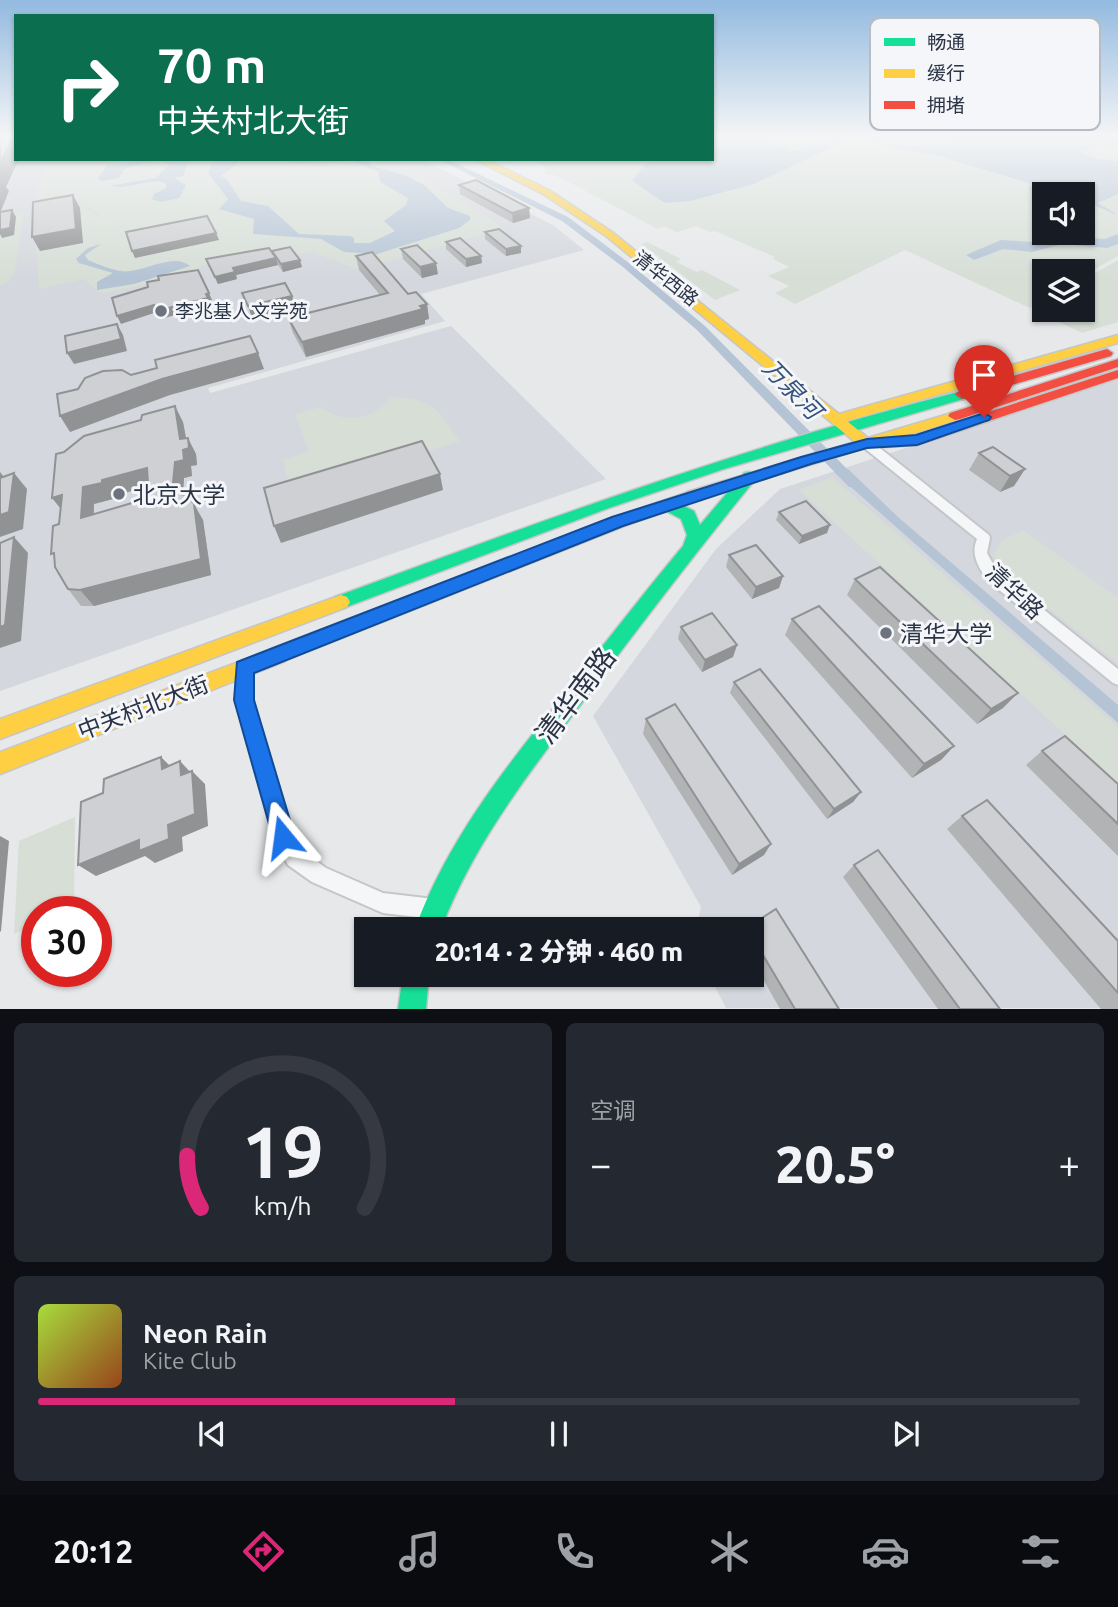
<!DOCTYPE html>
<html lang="zh">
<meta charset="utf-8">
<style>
:root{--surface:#171b24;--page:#242831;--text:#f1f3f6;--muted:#9ea1a6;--line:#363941;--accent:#db2777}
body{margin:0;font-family:Ubuntu,"Noto Sans SC",sans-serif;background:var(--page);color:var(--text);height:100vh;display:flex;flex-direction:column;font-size:26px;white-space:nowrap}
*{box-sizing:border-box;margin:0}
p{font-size:23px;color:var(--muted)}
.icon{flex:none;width:38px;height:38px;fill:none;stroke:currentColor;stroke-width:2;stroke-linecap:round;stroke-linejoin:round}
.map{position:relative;height:1009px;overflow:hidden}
.panel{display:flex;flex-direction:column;gap:14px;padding:14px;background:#0d0f14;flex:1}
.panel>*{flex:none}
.hud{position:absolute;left:14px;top:14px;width:700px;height:147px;border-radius:0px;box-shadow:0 2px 5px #0004;background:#0b6e4f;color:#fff;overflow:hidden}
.tools{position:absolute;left:1032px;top:182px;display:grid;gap:14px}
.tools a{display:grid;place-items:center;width:63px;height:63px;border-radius:0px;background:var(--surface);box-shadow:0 2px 5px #0004;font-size:35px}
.speed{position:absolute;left:21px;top:896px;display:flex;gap:14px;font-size:35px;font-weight:700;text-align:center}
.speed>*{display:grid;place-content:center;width:91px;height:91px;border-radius:50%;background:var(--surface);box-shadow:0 2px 5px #0004;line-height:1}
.speed .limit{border:10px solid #d22;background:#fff;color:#111}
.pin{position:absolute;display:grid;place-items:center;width:60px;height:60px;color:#fff;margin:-72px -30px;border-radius:50% 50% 50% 0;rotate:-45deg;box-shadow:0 0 7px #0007}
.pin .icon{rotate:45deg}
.me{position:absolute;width:77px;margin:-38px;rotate:344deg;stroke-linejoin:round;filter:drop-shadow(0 0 5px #0008)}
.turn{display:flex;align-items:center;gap:24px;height:147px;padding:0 28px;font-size:32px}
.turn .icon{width:91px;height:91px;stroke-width:2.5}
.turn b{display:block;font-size:49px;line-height:60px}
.big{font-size:52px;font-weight:800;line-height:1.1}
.panel .card{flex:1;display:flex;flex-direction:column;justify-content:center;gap:10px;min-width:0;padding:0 24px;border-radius:10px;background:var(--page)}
.panel .dial{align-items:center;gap:0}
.dial svg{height:182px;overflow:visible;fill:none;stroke:var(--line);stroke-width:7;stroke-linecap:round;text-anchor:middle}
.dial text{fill:var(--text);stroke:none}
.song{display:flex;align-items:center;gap:21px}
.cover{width:84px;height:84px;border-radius:10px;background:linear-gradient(135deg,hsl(80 70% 55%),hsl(20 70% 35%))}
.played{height:7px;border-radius:4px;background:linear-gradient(90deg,var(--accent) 40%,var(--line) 40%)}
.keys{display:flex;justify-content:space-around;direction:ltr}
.heat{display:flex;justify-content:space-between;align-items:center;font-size:38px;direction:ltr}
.panel .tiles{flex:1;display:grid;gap:14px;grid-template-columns:1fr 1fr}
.card:last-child{grid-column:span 2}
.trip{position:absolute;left:354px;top:917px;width:410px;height:70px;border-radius:0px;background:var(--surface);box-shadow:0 2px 5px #0004;font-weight:800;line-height:70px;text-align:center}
.tab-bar{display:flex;height:112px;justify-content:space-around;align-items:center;background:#090b0e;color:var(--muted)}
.tab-bar .icon{width:49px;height:49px}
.tab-bar .selected{color:var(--accent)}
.tab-bar b{font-size:32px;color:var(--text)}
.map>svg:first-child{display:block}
.built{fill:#d4d7dd}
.green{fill:#d6ded6;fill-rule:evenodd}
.water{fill:#b4c4d5}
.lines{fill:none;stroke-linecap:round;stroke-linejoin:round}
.canal{fill:#b4c4d5;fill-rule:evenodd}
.river{fill:#b4c4d5;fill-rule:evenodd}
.street-casing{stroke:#c4c6c8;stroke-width:4}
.fast-casing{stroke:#c4c6c8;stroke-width:3}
.slow-casing{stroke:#c4c6c8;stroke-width:3}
.jam-casing{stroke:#c4c6c8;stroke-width:3}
.street{fill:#f5f6f7;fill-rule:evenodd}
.fast{fill:#16e098;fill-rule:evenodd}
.slow{fill:#ffcf43;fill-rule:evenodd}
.jam{fill:#f24e42;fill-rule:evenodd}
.wall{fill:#b1b3b5;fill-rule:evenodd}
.shaded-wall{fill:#909294}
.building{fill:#ced0d3;stroke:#909294;stroke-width:2;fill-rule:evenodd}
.route{fill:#1a73e8;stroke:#114b97;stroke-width:2}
.poi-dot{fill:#6c737f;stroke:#f4f6f9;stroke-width:2.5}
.labels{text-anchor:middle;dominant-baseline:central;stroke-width:6;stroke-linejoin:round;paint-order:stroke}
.far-street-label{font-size:19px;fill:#2b3445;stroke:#f4f6f9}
.far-poi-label{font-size:19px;fill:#2b3445;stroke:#f4f6f9;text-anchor:start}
.poi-label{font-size:23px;fill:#2b3445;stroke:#f4f6f9;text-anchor:start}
.street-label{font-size:23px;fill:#2b3445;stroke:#f4f6f9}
.water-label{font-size:24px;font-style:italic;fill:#34527a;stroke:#f4f6f9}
.near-street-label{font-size:28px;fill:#2b3445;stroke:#f4f6f9}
.key{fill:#f4f6f9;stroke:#b8bcc3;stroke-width:2}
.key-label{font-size:19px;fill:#2b3445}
</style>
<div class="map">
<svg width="1118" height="1009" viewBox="0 0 1118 1009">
<rect width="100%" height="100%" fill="#e6e8ea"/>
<!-- built -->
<g class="built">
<polygon points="0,137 16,159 421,159 553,225 584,250 421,294 445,321 208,388 210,393 451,326 606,479 0,691"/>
<polygon points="1118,379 1118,1008 726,1008 709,975 751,975 751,929 696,929 701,907 593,716 716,549 780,489"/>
</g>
<!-- green -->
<g class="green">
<path d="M712 137H1118V256L1083 276V271H1045V299L1030 308 905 250 795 304 775 293 789 286 768 276 789 267 773 259 775 257 715 231 710 232 696 226 677 232 664 226 658 229 555 175 545 174 546 167 533 159H712ZM1045 194H1083V233H1045Z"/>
<polygon points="50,159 374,159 383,169 417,176 505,228 359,270 312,252 200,266 192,274 101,294 84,279 39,289 34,215 81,206 100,218 133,210 102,216 85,204 33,211 41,176"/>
<polygon points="24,212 15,271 11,280 0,286 0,215"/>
<polygon points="647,242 681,259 676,262 697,272 702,270 740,290 715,300 642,244"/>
<polygon points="1118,260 1118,322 1082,333 1032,309 1045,302 1045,310 1083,310 1083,280"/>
<path d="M392 397C436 400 435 407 460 441L291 493 283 460 309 451 295 414 321 407C346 425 372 420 392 397Z"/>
<polygon points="832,477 1118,727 1118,783 799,490"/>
<polygon points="1023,530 1118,598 1118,663 1005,574 993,554 1003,540"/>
<polygon points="75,817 74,907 63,912 37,912 37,924 14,934 19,841"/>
</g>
<!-- water -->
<g class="water">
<polygon points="734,137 756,137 791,152 840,139 838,137 927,147 969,137 1118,137 1118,148 1100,146 1080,152 1097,159 1118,161 1118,194 1098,203 1118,215 1083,201 1083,194 1065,194 942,157 850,139 754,184 690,201 665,203 632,181 645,164 670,159 712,159 712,148"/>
<path d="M156 159H199L188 162 183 176 174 178 186 185 179 198 160 202 152 199 154 194 166 188V183C149 177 128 190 110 186L156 178 170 164 159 160 124 169 119 178 101 181 98 179 107 165Z"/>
<polygon points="219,159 243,159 221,176 227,179 241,201 268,206 299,234 350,236 354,238 354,243 370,243 395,231 384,221 406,205 408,198 380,182 378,172 353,161 295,164 272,159 369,159 372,166 407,176 424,185 448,208 470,216 470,220 459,228 377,254 344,252 321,239 253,234 254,219 219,209 228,199 208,173 211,165"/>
<path d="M101 244 85 255 88 260C98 264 109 269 120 271 140 275 173 251 190 266L134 284 97 290V282L113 273 79 263 76 259 88 248Z"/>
<polygon points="848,469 899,518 1118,705 1118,723 835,473"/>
</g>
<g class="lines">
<!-- canal -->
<polygon class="canal" points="438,159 447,159 568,217 629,263 705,326 859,481 861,484 859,487 849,487 697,330 623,267 562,221"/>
<!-- river -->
<polygon class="river" points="1118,234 1118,244 1107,248 1063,244 1032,252 1003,249 974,260 966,255 1001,240 1032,242 1063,236 1105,239"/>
<!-- street casing -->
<g class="street-casing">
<g id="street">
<path d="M867 440 871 441 989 535 990 538 987 553 998 573 1118 669V685L1113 683 988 581C979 568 970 555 977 539L863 447 861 444 863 441Z"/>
<polygon points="244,661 249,663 252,668 252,700 291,833 302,851 326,868 383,893 434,899 441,902 444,909 441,916 434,919 383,913 312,882 288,865 274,837 236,700 236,668 239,663"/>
</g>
</g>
<!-- fast casing -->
<g class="fast-casing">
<g id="fast">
<path d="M962 391 967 392V398L724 469 609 508 341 609 335 607 332 602 335 597C541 521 748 445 962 391Z"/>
<path d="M749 472 754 473 757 477 754 481C697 551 642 623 588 695 532 769 474 842 441 929H415C447 841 505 768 563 696 603 646 642 595 683 546L687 535 681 519 666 511 624 526 278 663 271 661 268 655 271 649 612 518 692 491 697 492 700 496 697 500 682 505 694 511 700 525 744 473Z"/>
<polygon points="403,975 429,975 426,1009 398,1009"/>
</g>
</g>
<!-- slow casing -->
<g class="slow-casing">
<g id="slow">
<polygon points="474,159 485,159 549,190 612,232 839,414 1118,335 1118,343 847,421 868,438 955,412 962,416 960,419 903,437 916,436 981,415 988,419 986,422 917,445 865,448 692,501 687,500 684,496 687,492 855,442 606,236 543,194"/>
<polygon points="341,595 347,597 350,602 347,607 0,739 0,719"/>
<polygon points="278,647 285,649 288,655 285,661 0,774 0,752"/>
</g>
</g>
<!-- jam casing -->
<g class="jam-casing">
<g id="jam">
<polygon points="1107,349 1113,353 1111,356 967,398 962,399 955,395 957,392"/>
<polygon points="1118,359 1118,367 960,419 955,420 948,416 950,413"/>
<polygon points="1118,370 1118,378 986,422 976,422 974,419 976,416"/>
</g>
</g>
<!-- street -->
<use href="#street" class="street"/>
<!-- fast -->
<use href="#fast" class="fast"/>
<!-- slow -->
<use href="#slow" class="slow"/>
<!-- jam -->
<use href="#jam" class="jam"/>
</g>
<!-- wall -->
<g class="wall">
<polygon points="459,185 529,208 530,218 513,223 460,194"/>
<polygon points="485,232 521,253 506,256 485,239"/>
<polygon points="446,242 481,256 482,263 466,267 446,249"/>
<polygon points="401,249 438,274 422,278 403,259"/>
<polygon points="272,252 302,267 283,272 278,265 236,275 237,279 218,284 206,259"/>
<polygon points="356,256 408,294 427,304 429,319 425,320 425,324 306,357 293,333 288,318 380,295 359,270"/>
<path d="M183 422 186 438 196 454 197 465 191 466 192 476 184 478 183 494 203 520 211 575 94 606H81L68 589 59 524ZM148 487 149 498 94 514V504L113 499V496Z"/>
<polygon points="979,453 1025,469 1014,486 1000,492 969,470"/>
<polygon points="779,512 827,533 799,544 776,520"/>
<polygon points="729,555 783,576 779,588 752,599 726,567"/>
<polygon points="855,579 1003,708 977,724 847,595"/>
<polygon points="792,619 954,746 941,760 912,778 785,635"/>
<polygon points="681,627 737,645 733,657 702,672 678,639"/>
<polygon points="734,682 861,792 853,802 827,819 730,693"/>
<polygon points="646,719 764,855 732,875 643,734"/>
<polygon points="1042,751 1118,784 1118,856 1026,765"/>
<polygon points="962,816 1118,941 1118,1009 1101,1009 947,829"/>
<polygon points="854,865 1000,1009 938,1009 843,877"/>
<polygon points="776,909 839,1009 780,1009 751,958 751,929 745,929"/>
</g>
<!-- shaded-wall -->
<g class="shaded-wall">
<polygon points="13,137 16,137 16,159 19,159 6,187 9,191 0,213 0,163"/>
<polygon points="73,195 80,208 83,243 40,251 32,237"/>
<polygon points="529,208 530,218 513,223 512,213"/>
<polygon points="12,210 16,217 14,235 2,238 0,234 0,230"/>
<polygon points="216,233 219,240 135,258 132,251"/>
<polygon points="521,246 521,253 506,256 506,249"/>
<polygon points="481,256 482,263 466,267 466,259"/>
<polygon points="276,258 278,265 236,275 237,279 218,284 215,277 233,268"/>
<polygon points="300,260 302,267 283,272 281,264"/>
<polygon points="436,263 438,274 422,278 420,267"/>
<polygon points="209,293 212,300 209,301 211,306 160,319 157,312 121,324 117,316 154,305"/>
<polygon points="292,296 296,307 252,318 248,306"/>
<polygon points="427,304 429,319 425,320 425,324 306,357 302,342"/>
<polygon points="117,324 123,335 127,351 74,364 67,353"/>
<polygon points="258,353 264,369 170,395 70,432 60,416 162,379"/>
<polygon points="175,406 183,422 188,449 188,438 196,454 197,465 191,466 192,476 184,478 182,509 172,493 175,462 180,439"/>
<polygon points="147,468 157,484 113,496 113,499 94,504 93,534 81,518 83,487 102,480"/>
<polygon points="1025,469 1014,486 1000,492 1010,476"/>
<polygon points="0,472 11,486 14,473 27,489 23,529 0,537"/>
<polygon points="440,474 443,490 281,543 274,526"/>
<polygon points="62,495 65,514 52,498"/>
<polygon points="194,504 203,520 211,575 94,606 80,590"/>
<polygon points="830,525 827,533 799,544 802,536"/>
<polygon points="14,537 28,553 21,641 0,648 0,627"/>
<polygon points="783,576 779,588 752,599 756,587"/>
<polygon points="737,645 733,657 702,672 705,660"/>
<polygon points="1018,693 1003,708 977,724 991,709"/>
<polygon points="954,746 941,760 912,778 924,764"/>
<polygon points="161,757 175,771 162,769"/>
<polygon points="180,761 192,774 192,771 205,784 208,826 182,837 183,851 155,863 145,856 96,876 78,865 139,840 168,825 181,775"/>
<polygon points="861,792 853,802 827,819 834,809"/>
<polygon points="0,836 9,841 1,931 0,932"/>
<polygon points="771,844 764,855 732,875 739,864"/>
</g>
<!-- building -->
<g class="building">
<polygon points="0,137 13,137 0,163"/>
<polygon points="476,180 529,208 512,213 459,185"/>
<polygon points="73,195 76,229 32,237 33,202"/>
<polygon points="12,210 10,228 0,230 0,212"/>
<polygon points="207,216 216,233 132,251 126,232"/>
<polygon points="499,229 521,246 506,249 485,232"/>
<polygon points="460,238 481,256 466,259 446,242"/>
<polygon points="417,245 436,263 420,267 401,249"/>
<polygon points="290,247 300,260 281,264 272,251"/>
<polygon points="269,248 276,258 233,268 235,272 215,277 206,259"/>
<polygon points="372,252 408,294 416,292 427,304 420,306 423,309 302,342 288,318 388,293 356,256"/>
<polygon points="198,270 209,293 206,294 208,298 156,311 154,305 117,316 112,298 148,287 147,282 159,280 158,276"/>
<polygon points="285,283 292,296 248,306 242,293"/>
<polygon points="117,324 121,339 67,353 65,336"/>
<polygon points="250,336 258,353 162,379 60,416 57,394 78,389 85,378 103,371 122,370 131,375 157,368 155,360"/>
<path d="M175 406 180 439 188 438 189 448 183 450 184 460 175 462 172 493 187 495 194 504 201 559 80 590 68 589 55 567 54 553 51 554 53 526 59 524 62 495 52 498 56 454 64 452 84 436 141 420 142 415ZM147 468 149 498 81 518 83 487 102 483V480Z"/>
<polygon points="422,441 440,474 274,526 264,488"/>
<polygon points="993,447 1025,469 1010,476 979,453"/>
<polygon points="14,473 9,512 0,515 0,478"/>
<polygon points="806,501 830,525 802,536 779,512"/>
<polygon points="14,537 5,625 0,627 0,543"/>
<polygon points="756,545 783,576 756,587 729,555"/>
<polygon points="880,567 1018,693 991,709 855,579"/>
<polygon points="819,606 954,746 924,764 792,619"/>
<polygon points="712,613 737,645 705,660 681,627"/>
<polygon points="760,669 861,792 834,809 734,682"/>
<polygon points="675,704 771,844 739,864 646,719"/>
<polygon points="1065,736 1118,784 1118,824 1042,751"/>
<polygon points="161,757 162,769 180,761 181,775 192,771 195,814 168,825 169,839 139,851 139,840 78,865 81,802 103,793 104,779"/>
<polygon points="987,800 1118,941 1118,993 962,816"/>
<polygon points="878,850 1000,1009 960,1009 854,865"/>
<polygon points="776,909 839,1009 795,1009 751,935 751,929 747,929 746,928"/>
</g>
<!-- sky -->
<linearGradient id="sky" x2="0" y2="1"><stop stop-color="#93bae0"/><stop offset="0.49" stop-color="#f4f5f6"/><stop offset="1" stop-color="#f4f5f6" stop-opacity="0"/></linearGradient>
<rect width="1118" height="278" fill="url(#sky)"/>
<!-- route -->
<polygon class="route" points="984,413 991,417 989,420 917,445 867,448 811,464 623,526 254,673 254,700 295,837 292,845 283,849 275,845 234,700 237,662 612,517 801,457 867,439 916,435"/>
<!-- markers -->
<g class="poi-dot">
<circle cx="161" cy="311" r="7"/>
<circle cx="119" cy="494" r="7"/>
<circle cx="886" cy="633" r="7"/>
</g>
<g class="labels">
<!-- far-street labels -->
<g class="far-street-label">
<text transform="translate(666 278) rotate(38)">清华西路</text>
</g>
<!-- far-poi labels -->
<g class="far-poi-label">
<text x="175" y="311">李兆基人文学苑</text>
</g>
<!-- poi labels -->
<g class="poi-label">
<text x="133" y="494">北京大学</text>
<text x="900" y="633">清华大学</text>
</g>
<!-- street labels -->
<g class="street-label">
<text transform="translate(1015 591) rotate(43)">清华路</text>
<text transform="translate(143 707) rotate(-21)">中关村北大街</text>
</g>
<!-- water labels -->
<g class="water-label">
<text transform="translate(792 389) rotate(46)">万泉河</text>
</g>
<!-- near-street labels -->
<g class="near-street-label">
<text transform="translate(575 695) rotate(-53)">清华南路</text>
</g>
</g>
<!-- legend -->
<rect x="870" y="18" width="230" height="112" rx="10" class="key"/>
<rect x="884" y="38" width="31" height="8" fill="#16e098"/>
<rect x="884" y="69" width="31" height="9" fill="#ffcf43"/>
<rect x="884" y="101" width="31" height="8" fill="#f24e42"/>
<g class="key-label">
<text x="927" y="49">畅通</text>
<text x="927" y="80">缓行</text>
<text x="927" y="112">拥堵</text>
</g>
</svg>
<div class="tools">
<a><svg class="icon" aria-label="sound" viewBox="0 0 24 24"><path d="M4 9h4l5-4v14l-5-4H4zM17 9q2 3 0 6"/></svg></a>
<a><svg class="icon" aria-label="layers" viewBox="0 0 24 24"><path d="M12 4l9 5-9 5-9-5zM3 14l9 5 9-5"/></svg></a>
</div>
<div class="speed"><div class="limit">30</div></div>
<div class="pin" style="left:984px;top:417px;background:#d93025"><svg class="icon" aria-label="arrive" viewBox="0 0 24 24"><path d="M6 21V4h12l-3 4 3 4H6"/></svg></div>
<svg class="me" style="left:283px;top:837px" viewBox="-20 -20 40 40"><path d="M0-17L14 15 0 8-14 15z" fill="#1a73e8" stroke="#fff" stroke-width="4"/></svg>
<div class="trip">20:14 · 2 分钟 · 460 m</div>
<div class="hud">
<div class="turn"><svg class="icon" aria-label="right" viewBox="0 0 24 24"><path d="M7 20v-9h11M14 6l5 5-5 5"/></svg><div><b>70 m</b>中关村北大街</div></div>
</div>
</div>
<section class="panel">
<div class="tiles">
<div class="card dial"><svg viewBox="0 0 100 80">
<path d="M14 69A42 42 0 1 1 86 69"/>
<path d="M14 69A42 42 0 0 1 8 46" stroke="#db2777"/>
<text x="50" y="56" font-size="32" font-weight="700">19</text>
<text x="50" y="72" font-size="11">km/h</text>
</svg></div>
<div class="card"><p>空调</p>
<div class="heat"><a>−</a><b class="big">20.5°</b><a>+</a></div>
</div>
<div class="card">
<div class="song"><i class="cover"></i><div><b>Neon Rain</b><p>Kite Club</p></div></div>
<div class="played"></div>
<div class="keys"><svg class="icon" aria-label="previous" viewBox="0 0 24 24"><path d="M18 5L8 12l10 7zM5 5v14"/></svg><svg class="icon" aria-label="pause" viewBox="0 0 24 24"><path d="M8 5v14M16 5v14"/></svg><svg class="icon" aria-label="next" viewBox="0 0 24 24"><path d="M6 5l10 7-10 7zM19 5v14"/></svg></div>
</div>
</div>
</section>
<nav class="tab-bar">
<b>20:12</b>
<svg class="icon selected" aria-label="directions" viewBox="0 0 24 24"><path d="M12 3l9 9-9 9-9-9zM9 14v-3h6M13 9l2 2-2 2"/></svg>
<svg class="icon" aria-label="music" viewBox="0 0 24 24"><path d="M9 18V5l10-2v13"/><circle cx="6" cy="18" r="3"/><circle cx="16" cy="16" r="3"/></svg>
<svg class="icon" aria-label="phone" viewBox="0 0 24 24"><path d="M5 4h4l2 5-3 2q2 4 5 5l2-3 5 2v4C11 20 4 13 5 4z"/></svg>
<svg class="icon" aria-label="climate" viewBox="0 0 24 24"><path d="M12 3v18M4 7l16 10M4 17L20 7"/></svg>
<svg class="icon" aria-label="car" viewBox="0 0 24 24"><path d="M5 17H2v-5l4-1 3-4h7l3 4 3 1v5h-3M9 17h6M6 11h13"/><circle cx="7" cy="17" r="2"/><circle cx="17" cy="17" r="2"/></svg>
<svg class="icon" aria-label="filters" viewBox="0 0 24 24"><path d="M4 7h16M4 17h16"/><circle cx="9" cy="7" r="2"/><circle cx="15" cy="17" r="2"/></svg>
</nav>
